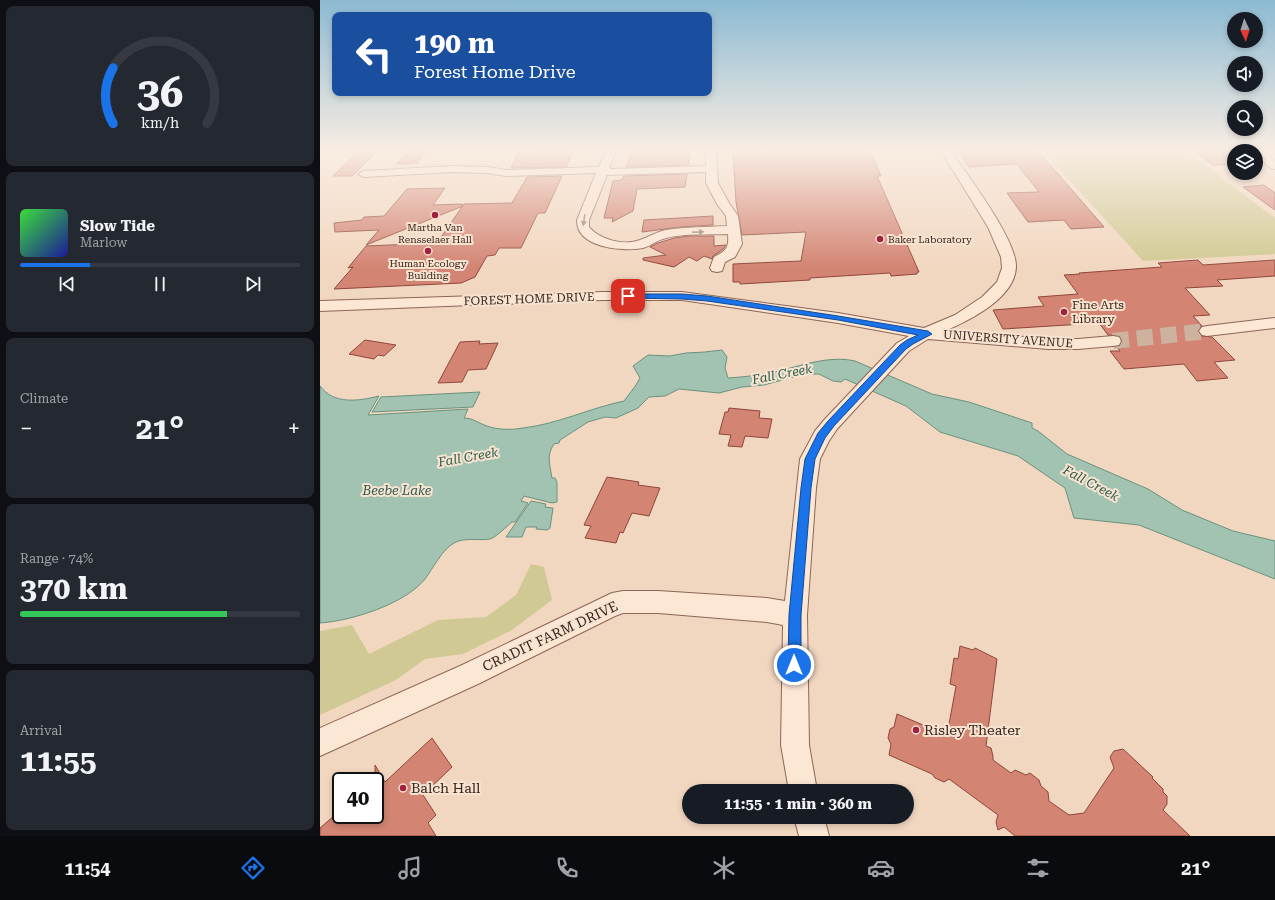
<!DOCTYPE html>
<meta charset="utf-8">
<style>
:root{--surface:#171b24;--page:#242831;--text:#f1f3f6;--muted:#9ea1a6;--line:#363941;--accent:#1a73e8}
body{margin:0;font-family:"Roboto Serif",serif;background:var(--page);color:var(--text);height:100vh;display:flex;flex-direction:column;font-size:15px;white-space:nowrap}
*{box-sizing:border-box;margin:0}
p{font-size:13px;color:var(--muted)}
.icon{flex:none;width:22px;height:22px;fill:none;stroke:currentColor;stroke-width:2;stroke-linecap:round;stroke-linejoin:round}
.map{position:relative;flex:1;overflow:hidden}
.drawer{display:flex;flex-direction:column;gap:6px;padding:6px;background:#0d0f14;width:320px}
.drawer>*{flex:none}
.banner{position:absolute;left:12px;top:12px;width:380px;height:84px;border-radius:8px;box-shadow:0 2px 6px #0003;background:#1a4fa0;color:#fff;overflow:hidden}
.needle{width:26px;rotate:176deg}
.fabs{position:absolute;left:907px;top:12px;display:grid;gap:8px}
.fabs a{display:grid;place-items:center;width:36px;height:36px;border-radius:50%;background:var(--surface);box-shadow:0 2px 6px #0003;font-size:20px}
.speed{position:absolute;left:12px;top:772px;display:flex;gap:8px;font-size:20px;font-weight:700;text-align:center}
.speed>*{display:grid;place-content:center;width:52px;height:52px;border-radius:50%;background:var(--surface);box-shadow:0 2px 6px #0003;line-height:1}
.speed .limit{border:2px solid #111;border-radius:6px;background:#fff;color:#111}
.pin{position:absolute;display:grid;place-items:center;width:34px;height:34px;color:#fff;margin:-17px;border-radius:8px;box-shadow:0 2px 6px #0006}
.me{position:absolute;width:44px;margin:-22px;rotate:0deg;stroke-linejoin:round;filter:drop-shadow(0 0 3px #0008)}
.turn{display:flex;align-items:center;gap:14px;height:84px;padding:0 16px;font-size:18px}
.turn .icon{width:52px;height:52px;stroke-width:2.5}
.turn b{display:block;font-size:28px;line-height:34px}
.big{font-size:30px;font-weight:700;line-height:1.1}
.drawer .card{flex:1;display:flex;flex-direction:column;justify-content:center;gap:6px;min-width:0;padding:0 14px;border-radius:8px;background:var(--page)}
.drawer .dial{align-items:center;gap:0}
.dial svg{height:104px;overflow:visible;fill:none;stroke:var(--line);stroke-width:7;stroke-linecap:round;text-anchor:middle}
.dial text{fill:var(--text);stroke:none}
.song{display:flex;align-items:center;gap:12px}
.cover{width:48px;height:48px;border-radius:6px;background:linear-gradient(135deg,hsl(120 70% 55%),hsl(240 70% 35%))}
.played{height:4px;border-radius:2px;background:linear-gradient(90deg,var(--accent) 25%,var(--line) 25%)}
.keys{display:flex;justify-content:space-around;direction:ltr}
.heat{display:flex;justify-content:space-between;align-items:center;font-size:22px;direction:ltr}
.charge{height:6px;border-radius:3px;background:linear-gradient(90deg,#34c759 74%,var(--line) 0)}
.trip{position:absolute;left:362px;top:784px;width:232px;height:40px;border-radius:20px;background:var(--surface);box-shadow:0 2px 6px #0003;font-weight:700;line-height:40px;text-align:center}
.dock{display:flex;height:64px;justify-content:space-around;align-items:center;background:#090b0e;color:var(--muted)}
.dock .icon{width:28px;height:28px}
.dock .selected{color:var(--accent)}
.dock b{font-size:18px;color:var(--text)}
main{display:flex;flex:1;min-height:0}
.map>svg:first-child{display:block}
.green{fill:#d1c993}
.water{fill:#a3c3b2;stroke:#69927e}
.building{fill:#d38473;stroke:#8e473a}
.lines{fill:none;stroke-linecap:round;stroke-linejoin:round}
.minor-tunnel{stroke:#cdb39f;stroke-width:16;stroke-dasharray:16 8;stroke-linecap:butt}
.minor-casing{stroke:#8c6656;stroke-width:2}
.minor{fill:#fce6d4;fill-rule:evenodd}
.oneway{fill:#9c8578}
.route{fill:#1a73e8;stroke:#114b97}
.poi-dot{fill:#a12140;stroke:#f8e3d0;stroke-width:1.5}
.labels{text-anchor:middle;dominant-baseline:central;stroke-width:4;stroke-linejoin:round;paint-order:stroke}
.far-poi-label{font-size:10px;fill:#3b241c;stroke:#f8e3d0}
.street-label{font-size:12px;fill:#3b241c;stroke:#f8e3d0}
.poi-label{font-size:12px;fill:#3b241c;stroke:#f8e3d0;text-anchor:start}
.water-label{font-size:13px;font-style:italic;fill:#2a5c4d;stroke:#f8e3d0}
.near-street-label{font-size:14px;fill:#3b241c;stroke:#f8e3d0}
.near-poi-label{font-size:14px;fill:#3b241c;stroke:#f8e3d0;text-anchor:start}
</style>
<main>
<section class="drawer">
<div class="card dial"><svg viewBox="0 0 100 80">
<path d="M14 69A42 42 0 1 1 86 69"/>
<path d="M14 69A42 42 0 0 1 14 26" stroke="#1a73e8"/>
<text x="50" y="56" font-size="32" font-weight="700">36</text>
<text x="50" y="72" font-size="11">km/h</text>
</svg></div>
<div class="card">
<div class="song"><i class="cover"></i><div><b>Slow Tide</b><p>Marlow</p></div></div>
<div class="played"></div>
<div class="keys"><svg class="icon" aria-label="previous" viewBox="0 0 24 24"><path d="M18 5L8 12l10 7zM5 5v14"/></svg><svg class="icon" aria-label="pause" viewBox="0 0 24 24"><path d="M8 5v14M16 5v14"/></svg><svg class="icon" aria-label="next" viewBox="0 0 24 24"><path d="M6 5l10 7-10 7zM19 5v14"/></svg></div>
</div>
<div class="card"><p>Climate</p>
<div class="heat"><a>−</a><b class="big">21°</b><a>+</a></div>
</div>
<div class="card"><p>Range · 74%</p><b class="big">370 km</b><div class="charge"></div></div>
<div class="card"><p>Arrival</p><b class="big">11:55</b></div>
</section>
<div class="map">
<svg width="955" height="836" viewBox="0 0 955 836">
<rect width="100%" height="100%" fill="#f2d7c0"/>
<!-- green -->
<g class="green">
<polygon points="723,151 866,151 955,218 955,254 823,261"/>
<polygon points="211,564 224,567 232,600 192,630 143,654 105,659 76,680 0,715 0,631 32,625 49,654 118,620 166,617 196,595"/>
</g>
<!-- water -->
<g class="water">
<path d="M402 350 407 357 405 368 408 378C424 377 440 375 455 372 480 366 509 355 535 361L612 394 649 402 712 423V428L718 431 747 454 828 489 862 510 913 531 955 541V579L819 525 754 518 745 488 698 456 620 432 586 406 525 379 521 382 513 381 499 374H484L444 385 422 387 399 393 359 389 345 396 329 397 318 408 296 418 285 417 268 422 240 440 239 443 234 444C226 455 230 465 232 478H235L237 482V502L232 503 204 496 201 501 208 503 195 522H192C187 526 175 538 170 539 159 541 144 537 134 543 121 551 114 567 105 579 85 604 31 621 0 623V386C14 405 39 401 59 396L48 415 148 409 144 418C153 418 158 423 167 426 177 430 193 430 203 428 238 424 270 408 304 401L316 385 320 378 313 366 328 355 350 356 366 353 385 352Z"/>
<polygon points="160,392 153,407 52,412 61,397"/>
<polygon points="211,501 226,504 225,507 233,508 230,528 227,530 216,529 217,527 206,527 202,537 186,537"/>
</g>
<!-- building -->
<g class="building">
<polygon points="88,151 107,151 97,163 77,164"/>
<polygon points="211,151 253,151 246,167 191,168 199,152"/>
<polygon points="312,151 370,151 368,165 306,167"/>
<polygon points="413,151 550,151 561,176 557,176 599,272 597,272 597,274 571,276 570,273 490,278 490,280 420,284 420,282 413,282 413,264 481,261 486,232 422,235 416,202"/>
<polygon points="638,151 718,151 784,227 751,229 744,220 708,222 687,193 719,192 697,164 649,167"/>
<polygon points="875,151 907,151 914,156 914,164 893,165"/>
<polygon points="55,153 32,176 13,176 36,154"/>
<polygon points="367,174 365,187 317,189 313,211 292,222 293,218 284,218 293,181 302,180 304,176"/>
<polygon points="242,176 225,213 218,213 201,248 179,248 175,255 167,256 155,277 141,283 14,289 33,267 28,268 46,246 117,243 144,204 192,203 207,177"/>
<polygon points="944,185 955,193 955,210 923,187"/>
<polygon points="125,188 113,205 142,204 143,206 46,245 59,230 15,232 14,223 42,220 44,217 64,216 87,189"/>
<polygon points="393,216 393,225 361,227 322,232 324,220"/>
<polygon points="369,236 394,236 394,246 406,245 403,249 393,256 392,259 384,256 377,261 369,257 354,267 323,260 323,258 346,255 330,247 338,243 354,238"/>
<polygon points="878,260 883,265 955,260 955,276 897,280 903,286 865,288 890,315 873,316 882,326 878,332 882,336 892,337 915,360 894,362 908,378 877,381 864,364 804,369 790,351 800,351 797,347 800,346 802,342 800,336 788,335 779,323 683,329 673,310 724,306 718,297 758,294 744,275 760,274 759,273 842,267 838,263"/>
<polygon points="45,340 76,345 64,356 58,355 54,359 29,354"/>
<polygon points="160,341 159,344 178,343 166,369 148,370 142,382 118,383 140,342"/>
<polygon points="409,408 440,411 439,418 452,419 448,438 425,436 422,447 408,446 411,435 399,434 405,412 408,412"/>
<polygon points="287,477 319,482 318,485 340,488 329,516 312,513 303,533 300,532 296,543 265,538 271,526 264,525"/>
<polygon points="640,646 653,650 655,648 677,659 666,746 671,748 673,756 673,760 691,773 695,770 706,775 710,773 719,780 721,786 728,792 729,801 749,815 764,813 794,768 790,757 794,751 803,749 833,777 832,778 843,789 843,792 847,796 847,804 843,810 870,836 695,836 684,827 678,830 676,822 678,815 629,779 624,782 615,778 612,774 569,755 571,744 568,738 570,729 574,727 577,714 627,735 636,686 630,684 634,658 638,659"/>
<polygon points="112,738 132,767 103,795 116,815 108,823 116,836 0,836 0,828 15,815 55,815 55,765 65,782"/>
</g>
<g class="lines">
<!-- minor-tunnel -->
<polyline class="minor-tunnel" points="793,341 887,331"/>
<!-- minor casing -->
<g class="minor-casing">
<g id="minor">
<path d="M286 151H296L289 168 291 169 386 166V151H396L398 183 409 203 418 216 422 244 415 257 405 262 402 271 397 272 392 271 390 268 394 257C407 250 409 248 408 234 387 235 365 233 346 238 337 240 331 246 323 248 303 252 256 248 257 220L276 173 186 176 167 173 132 172 44 177 38 174 44 171 132 166 167 167 186 170 279 167ZM386 172V183L397 204 406 216 407 226C386 227 366 227 346 230 336 232 329 237 320 240 304 246 280 240 269 227V220L287 175Z"/>
<path d="M621 151H631C648 176 697 240 696 267 695 298 650 320 627 330L728 339H758L793 336 799 337 801 341 799 345 793 346 758 349H728L608 339 589 351 517 429 509 441 500 459 496 488 487 615 489 745 497 791H469L461 745 463 625 447 622 338 613H303L295 616 158 684 0 756V728L140 666 292 593 303 591H338L447 598 465 601 480 459 495 431 505 419 577 343 589 336 518 323 362 300H283L0 311V301L283 292H362L518 313 604 328 635 315 662 297 677 282 682 268 681 257 668 227Z"/>
<polygon points="936,151 943,151 955,161 955,169 951,168 936,156"/>
<polygon points="955,318 955,328 887,336 882,335 879,331 882,327 887,326"/>
<polygon points="474,817 504,817 509,836 479,836"/>
</g>
</g>
<!-- minor -->
<use href="#minor" class="minor"/>
</g>
<!-- one-way arrows -->
<defs><path id="oneway-solid" d="M-6-.8H1V-3.2L6.5 0L1 3.2V.8H-6Z"/></defs>
<g class="oneway">
<use href="#oneway-solid" transform="translate(264 220) rotate(98)"/>
<use href="#oneway-solid" transform="translate(378 232) rotate(-3)"/>
</g>
<!-- sky -->
<linearGradient id="sky" x2="0" y2="1"><stop stop-color="#8cbad2"/><stop offset="0.56" stop-color="#f9ede3"/><stop offset="1" stop-color="#f9ede3" stop-opacity="0"/></linearGradient>
<rect width="955" height="268" fill="url(#sky)"/>
<!-- route -->
<polygon class="route" points="305,294 362,294 387,296 518,316 608,331 612,334 593,344 586,349 514,426 505,438 495,459 491,488 481,615 481,665 479,670 474,672 470,670 468,665 469,615 481,488 485,459 498,433 508,421 580,345 587,340 598,335 518,320 387,301 362,299 308,298 304,296"/>
<!-- markers -->
<g class="poi-dot">
<circle cx="115" cy="215" r="4"/>
<circle cx="560" cy="239" r="4"/>
<circle cx="108" cy="251" r="4"/>
<circle cx="744" cy="312" r="4"/>
<circle cx="596" cy="730" r="4"/>
<circle cx="83" cy="788" r="4"/>
</g>
<g class="labels">
<!-- far-poi labels -->
<g class="far-poi-label">
<text x="115" y="227">Martha Van<tspan x="115" dy="12">Rensselaer Hall</tspan></text>
<text x="568" y="239" text-anchor="start">Baker Laboratory</text>
<text x="108" y="263">Human Ecology<tspan x="108" dy="12">Building</tspan></text>
</g>
<!-- street labels -->
<g class="street-label">
<text transform="translate(209 299) rotate(-2)">FOREST HOME DRIVE</text>
<text transform="translate(688 339) rotate(4)">UNIVERSITY AVENUE</text>
</g>
<!-- poi labels -->
<g class="poi-label">
<text x="752" y="305">Fine Arts<tspan x="752" dy="14">Library</tspan></text>
</g>
<!-- water labels -->
<g class="water-label">
<text transform="translate(462 374) rotate(-11)">Fall Creek</text>
<text transform="translate(148 457) rotate(-10)">Fall Creek</text>
<text transform="translate(771 483) rotate(28)">Fall Creek</text>
<text x="77" y="490">Beebe Lake</text>
</g>
<!-- near-street labels -->
<g class="near-street-label">
<text transform="translate(230 636) rotate(-25)">CRADIT FARM DRIVE</text>
</g>
<!-- near-poi labels -->
<g class="near-poi-label">
<text x="604" y="730">Risley Theater</text>
<text x="91" y="788">Balch Hall</text>
</g>
</g>
</svg>
<div class="fabs">
<a><svg class="needle" viewBox="-14 -14 28 28"><path d="M0-13l5 13h-10z" fill="#e53935"/><path d="M0 13l5-13h-10z" fill="#9ea1a6"/></svg></a>
<a><svg class="icon" aria-label="sound" viewBox="0 0 24 24"><path d="M4 9h4l5-4v14l-5-4H4zM17 9q2 3 0 6"/></svg></a>
<a><svg class="icon" aria-label="search" viewBox="0 0 24 24"><circle cx="10" cy="10" r="6"/><path d="M15 15l6 6"/></svg></a>
<a><svg class="icon" aria-label="layers" viewBox="0 0 24 24"><path d="M12 4l9 5-9 5-9-5zM3 14l9 5 9-5"/></svg></a>
</div>
<div class="speed"><div class="limit">40</div></div>
<div class="pin" style="left:308px;top:296px;background:#d93025"><svg class="icon" aria-label="arrive" viewBox="0 0 24 24"><path d="M6 21V4h12l-3 4 3 4H6"/></svg></div>
<svg class="me" style="left:474px;top:665px" viewBox="-20 -20 40 40"><circle r="17" fill="#1a73e8" stroke="#fff" stroke-width="3"/><path d="M0-11L8 9 0 5-8 9z" fill="#fff"/></svg>
<div class="trip">11:55 · 1 min · 360 m</div>
<div class="banner">
<div class="turn"><svg class="icon" aria-label="left" viewBox="0 0 24 24"><path d="M17 20v-9H6M10 6l-5 5 5 5"/></svg><div><b>190 m</b>Forest Home Drive</div></div>
</div>
</div>
</main>
<nav class="dock">
<b>11:54</b>
<svg class="icon selected" aria-label="directions" viewBox="0 0 24 24"><path d="M12 3l9 9-9 9-9-9zM9 14v-3h6M13 9l2 2-2 2"/></svg>
<svg class="icon" aria-label="music" viewBox="0 0 24 24"><path d="M9 18V5l10-2v13"/><circle cx="6" cy="18" r="3"/><circle cx="16" cy="16" r="3"/></svg>
<svg class="icon" aria-label="phone" viewBox="0 0 24 24"><path d="M5 4h4l2 5-3 2q2 4 5 5l2-3 5 2v4C11 20 4 13 5 4z"/></svg>
<svg class="icon" aria-label="climate" viewBox="0 0 24 24"><path d="M12 3v18M4 7l16 10M4 17L20 7"/></svg>
<svg class="icon" aria-label="car" viewBox="0 0 24 24"><path d="M5 17H2v-5l4-1 3-4h7l3 4 3 1v5h-3M9 17h6M6 11h13"/><circle cx="7" cy="17" r="2"/><circle cx="17" cy="17" r="2"/></svg>
<svg class="icon" aria-label="filters" viewBox="0 0 24 24"><path d="M4 7h16M4 17h16"/><circle cx="9" cy="7" r="2"/><circle cx="15" cy="17" r="2"/></svg>
<b>21°</b>
</nav>
